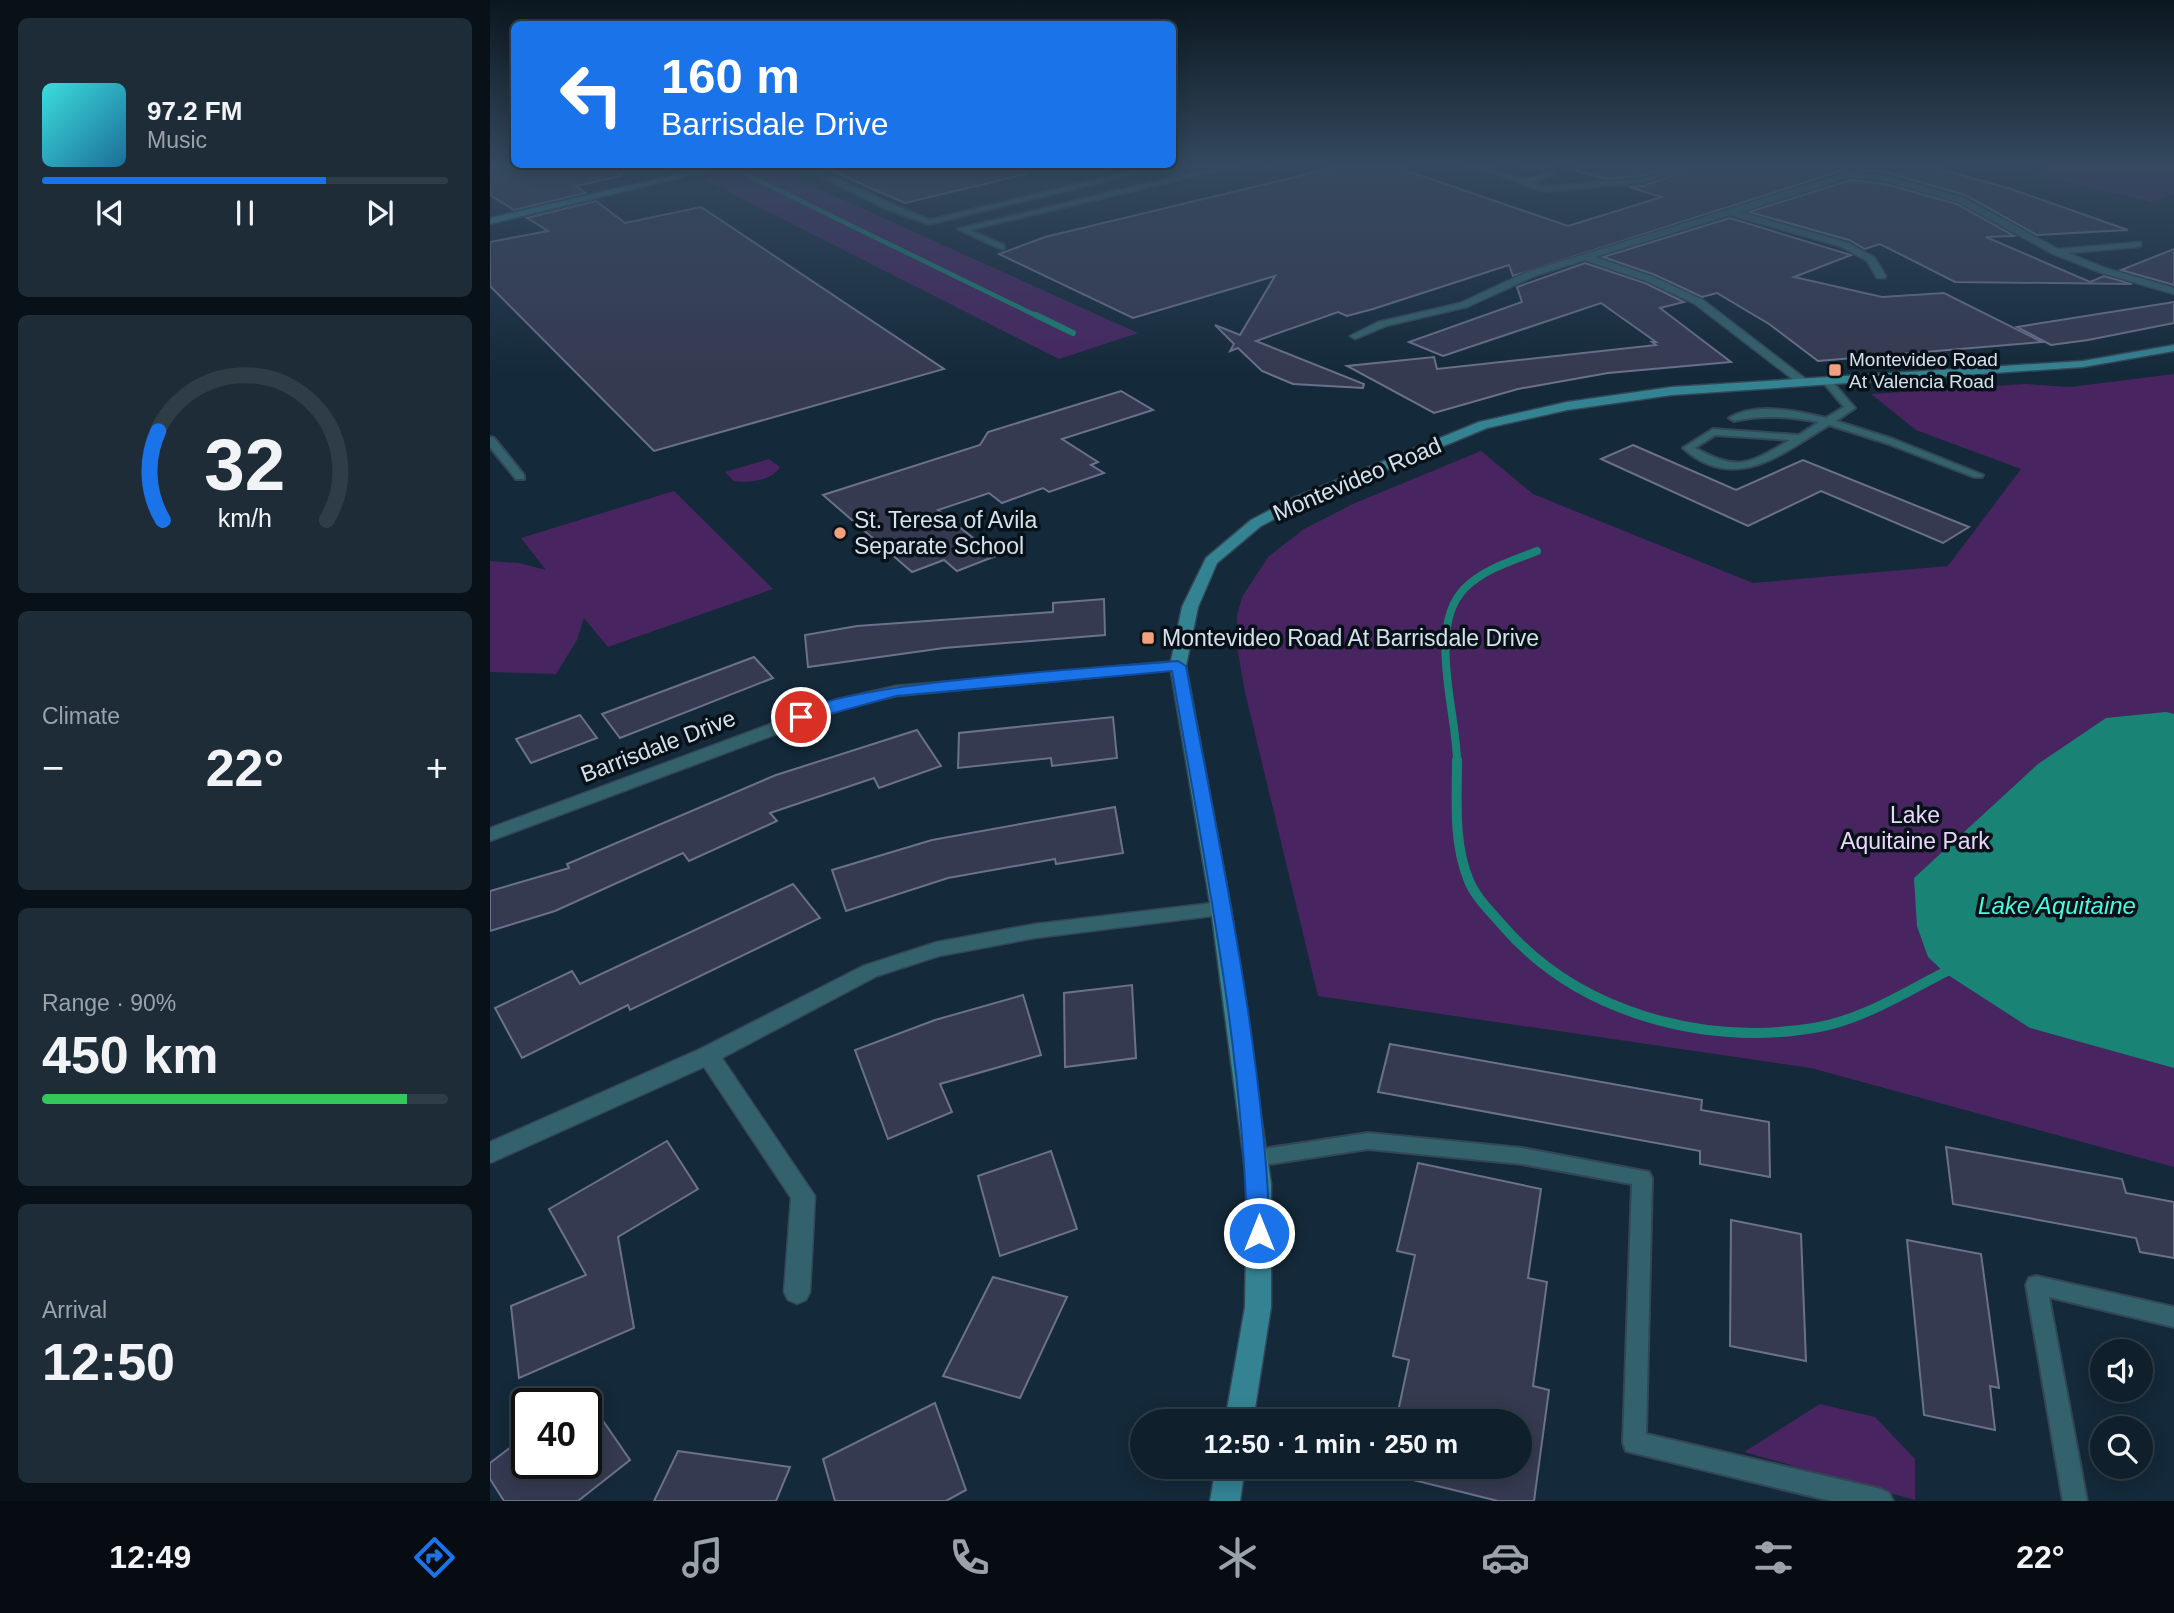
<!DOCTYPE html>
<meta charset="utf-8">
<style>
:root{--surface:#0f1f2b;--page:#1d2c37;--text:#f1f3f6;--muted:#9ba2a9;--line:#2f3d47;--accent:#1a73e8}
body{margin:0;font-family:Helvetica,sans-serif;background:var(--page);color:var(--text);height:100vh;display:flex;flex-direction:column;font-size:26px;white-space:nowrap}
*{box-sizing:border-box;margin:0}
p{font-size:23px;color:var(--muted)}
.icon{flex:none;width:38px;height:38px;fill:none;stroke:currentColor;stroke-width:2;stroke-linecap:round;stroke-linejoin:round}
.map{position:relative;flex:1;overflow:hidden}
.drawer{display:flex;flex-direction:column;gap:18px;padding:18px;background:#081118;width:490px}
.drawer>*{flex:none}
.banner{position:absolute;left:21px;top:21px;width:665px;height:147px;border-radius:10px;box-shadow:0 4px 18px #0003,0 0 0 2px var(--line);background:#1a73e8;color:#fff;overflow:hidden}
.tools{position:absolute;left:1600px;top:1339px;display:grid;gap:14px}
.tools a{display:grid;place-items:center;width:63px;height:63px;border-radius:50%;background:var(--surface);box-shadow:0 4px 18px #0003,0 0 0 2px var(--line);font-size:35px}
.speed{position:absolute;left:21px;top:1388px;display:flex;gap:14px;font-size:35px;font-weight:700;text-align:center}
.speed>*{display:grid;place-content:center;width:91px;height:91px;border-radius:50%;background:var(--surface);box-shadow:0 4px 18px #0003,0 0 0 2px var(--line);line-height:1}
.speed .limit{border:4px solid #111;border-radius:10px;background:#fff;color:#111}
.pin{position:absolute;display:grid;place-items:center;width:60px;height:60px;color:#fff;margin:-30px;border:4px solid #fff;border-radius:50%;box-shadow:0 2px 7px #0007}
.me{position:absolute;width:77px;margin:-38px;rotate:0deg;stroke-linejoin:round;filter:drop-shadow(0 0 5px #0008)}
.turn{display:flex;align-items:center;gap:24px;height:147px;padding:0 35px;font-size:32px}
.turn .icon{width:91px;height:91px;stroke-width:2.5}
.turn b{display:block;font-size:49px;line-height:60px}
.big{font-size:52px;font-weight:700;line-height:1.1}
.drawer .tile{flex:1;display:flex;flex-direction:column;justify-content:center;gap:10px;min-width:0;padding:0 24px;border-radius:10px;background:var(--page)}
.drawer .dial{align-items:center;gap:0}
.dial svg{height:182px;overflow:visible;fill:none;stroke:var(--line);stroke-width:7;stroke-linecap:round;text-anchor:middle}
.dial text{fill:var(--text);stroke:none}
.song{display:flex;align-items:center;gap:21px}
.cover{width:84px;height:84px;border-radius:10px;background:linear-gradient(135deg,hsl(180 70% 55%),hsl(200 70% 35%))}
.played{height:7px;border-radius:4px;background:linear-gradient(90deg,var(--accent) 70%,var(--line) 70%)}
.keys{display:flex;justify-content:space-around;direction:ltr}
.heat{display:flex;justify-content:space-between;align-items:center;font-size:38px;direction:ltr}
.charge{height:10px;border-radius:5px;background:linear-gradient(90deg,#34c759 90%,var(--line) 0)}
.trip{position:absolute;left:640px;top:1409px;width:402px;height:70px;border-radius:35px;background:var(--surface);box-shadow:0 4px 18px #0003,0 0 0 2px var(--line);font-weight:700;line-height:70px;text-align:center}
.dock{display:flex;height:112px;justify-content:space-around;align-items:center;background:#060c11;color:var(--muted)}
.dock .icon{width:49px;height:49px}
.dock .selected{color:var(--accent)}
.dock b{font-size:32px;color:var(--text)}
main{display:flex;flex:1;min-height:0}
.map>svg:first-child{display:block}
.green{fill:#482561}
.water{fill:#198475}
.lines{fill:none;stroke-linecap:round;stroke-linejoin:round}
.stream-far3{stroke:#198475;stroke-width:4.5}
.stream-far2{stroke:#198475;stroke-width:6}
.stream-far1{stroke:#198475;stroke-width:8}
.stream{stroke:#198475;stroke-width:10}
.building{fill:#363a51;stroke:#6c718b;stroke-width:2}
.lane-casing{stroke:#334656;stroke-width:4}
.street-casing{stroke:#334656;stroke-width:3}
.secondary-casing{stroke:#334656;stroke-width:3}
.lane{fill:#34626c;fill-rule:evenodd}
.street{fill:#34626c;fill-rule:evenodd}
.secondary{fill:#348393;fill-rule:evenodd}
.route{fill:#1a73e8;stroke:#114b97;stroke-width:2}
.poi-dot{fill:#f1a17d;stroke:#081118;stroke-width:2.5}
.labels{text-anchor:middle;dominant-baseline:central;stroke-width:7;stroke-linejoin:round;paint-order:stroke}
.far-poi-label{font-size:19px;fill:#d5e1ed;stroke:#081118;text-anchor:start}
.street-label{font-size:23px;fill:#d5e1ed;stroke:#081118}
.poi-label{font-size:23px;fill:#d5e1ed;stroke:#081118;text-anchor:start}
.park-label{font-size:23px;fill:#ebd6fe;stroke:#081118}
.water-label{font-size:24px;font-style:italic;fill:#46fce1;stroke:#081118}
</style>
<main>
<section class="drawer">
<div class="tile">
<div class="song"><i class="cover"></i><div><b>97.2 FM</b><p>Music</p></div></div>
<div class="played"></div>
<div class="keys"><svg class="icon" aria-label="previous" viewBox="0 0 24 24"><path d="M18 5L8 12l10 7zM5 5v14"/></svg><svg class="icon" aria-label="pause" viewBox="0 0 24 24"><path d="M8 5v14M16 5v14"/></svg><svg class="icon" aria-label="next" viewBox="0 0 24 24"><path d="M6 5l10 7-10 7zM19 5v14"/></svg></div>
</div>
<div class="tile dial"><svg viewBox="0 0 100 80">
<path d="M14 69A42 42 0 1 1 86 69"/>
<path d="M14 69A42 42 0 0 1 12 30" stroke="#1a73e8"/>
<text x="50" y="56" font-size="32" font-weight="700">32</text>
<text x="50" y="72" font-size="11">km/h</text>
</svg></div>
<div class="tile"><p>Climate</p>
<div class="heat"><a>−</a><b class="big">22°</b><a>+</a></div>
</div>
<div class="tile"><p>Range · 90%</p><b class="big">450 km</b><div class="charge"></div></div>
<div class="tile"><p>Arrival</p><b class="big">12:50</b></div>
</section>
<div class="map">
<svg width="1684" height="1501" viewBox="0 0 1684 1501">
<rect width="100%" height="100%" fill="#142939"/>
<!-- green -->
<g class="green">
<polygon points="267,165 276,165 648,333 569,359 211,178"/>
<polygon points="1570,165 1684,165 1684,193 1662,202 1545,174"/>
<polygon points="1684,374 1684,1167 1321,1068 828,996 755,692 747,647 747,616 752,597 778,557 814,529 865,503 991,451 1043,494 1263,583 1458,566 1531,469 1426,430 1381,394 1535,384 1580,387"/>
<path d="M279 459 290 467C282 481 258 483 244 481L235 472Z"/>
<polygon points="184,491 283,589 118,647 94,618 87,640 66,674 0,672 0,561 29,563 56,570 31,538"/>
<polygon points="1330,1404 1385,1417 1425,1459 1425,1500 1254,1452"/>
</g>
<!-- water -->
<polygon class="water" points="1676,712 1684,714 1684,1068 1540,1028 1455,973 1438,957 1427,926 1424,878 1548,764 1616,718"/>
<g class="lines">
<!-- stream-far3 -->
<polyline class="stream-far3" points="255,174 549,317"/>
<!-- stream-far2 -->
<polyline class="stream-far2" points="546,315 583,333"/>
<!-- stream-far1 -->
<path class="stream-far1" d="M967 762C967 712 936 627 975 588 994 569 1022 561 1047 551"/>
<!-- stream -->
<path class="stream" d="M967 760C967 800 963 843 979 881 986 898 1002 913 1014 927 1089 1013 1213 1046 1324 1028 1374 1020 1420 989 1465 967"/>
</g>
<!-- building -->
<g class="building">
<polygon points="0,165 130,165 131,176 86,186 95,193 24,210 0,195"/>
<polygon points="328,165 535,165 536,174 415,203"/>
<polygon points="855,165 903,166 1078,226 1172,197 1139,187 1153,186 1212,165 1434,165 1518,188 1638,230 1547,235 1475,195 1398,173 1360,168 1023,276 1019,265 883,309 857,316 848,312 766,341 874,384 873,388 803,384 772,371 748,348 740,351 744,344 725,325 750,335 785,276 643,318 509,254 555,237"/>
<polygon points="1088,165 1189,165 1152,176 1115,179 1087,171"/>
<polygon points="1361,180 1395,184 1467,204 1524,236 1496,237 1600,282 1614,276 1642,284 1465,282 1390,244 1375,249 1359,240 1259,212"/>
<polygon points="106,201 135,223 211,207 454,369 164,451 0,286 0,242 58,231 37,218"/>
<polygon points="1240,218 1361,255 1304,277 1392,297 1454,293 1552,342 1328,361 1279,324 1227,293 1212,297 1165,275 1113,257"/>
<polygon points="1684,249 1684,285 1631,270"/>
<polygon points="1095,263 1155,283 1194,302 1170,308 1241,362 1118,373 1028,389 944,413 857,366 944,357 947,369 1166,345 1162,342 1166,342 1111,303 953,356 919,342 1032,302 1027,287"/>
<polygon points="1684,302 1684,323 1598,340 1561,345 1527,327"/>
<polygon points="631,391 663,410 572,439 608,462 601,465 614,473 559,492 553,488 512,503 499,493 448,510 506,556 467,571 454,560 422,572 333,495 490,445 498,432"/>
<polygon points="1143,445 1246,490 1313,460 1479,527 1453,543 1331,491 1258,526 1111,459"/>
<polygon points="614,599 615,635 454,648 318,667 315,635 367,626 563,612 563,603"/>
<polygon points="264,657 283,678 130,738 112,714"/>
<polygon points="90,715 107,738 41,763 26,739"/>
<polygon points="623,717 627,758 562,766 561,758 468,768 469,733"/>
<polygon points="427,730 451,766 389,788 384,778 280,813 287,821 199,861 193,853 65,911 0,931 0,891 79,868 77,864 286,775"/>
<polygon points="625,807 633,853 566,864 565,859 458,878 356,911 342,870 442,840"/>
<polygon points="303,884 330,918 140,1010 138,1005 32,1058 5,1008 82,971 90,984"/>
<polygon points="642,985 646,1058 575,1067 574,993"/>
<polygon points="533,995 551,1055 450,1084 462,1112 398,1139 365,1050 445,1020"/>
<polygon points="900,1044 1212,1100 1211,1110 1279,1122 1280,1177 1210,1164 1210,1151 888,1092"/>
<polygon points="177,1141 208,1189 128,1237 144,1328 29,1378 21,1306 96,1275 59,1209"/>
<polygon points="1456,1147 1632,1179 1636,1193 1684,1202 1684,1258 1650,1252 1646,1238 1463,1204"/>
<polygon points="561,1151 587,1229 510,1256 488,1176"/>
<polygon points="928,1163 1051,1189 1038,1278 1057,1282 1043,1386 1059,1390 1044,1501 1008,1501 903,1475 904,1466 1031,1466 1031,1421 906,1421 919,1360 903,1356 925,1255 907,1251"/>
<polygon points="1241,1220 1311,1234 1316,1361 1240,1346"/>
<polygon points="1417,1240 1491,1254 1509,1388 1500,1386 1505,1430 1434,1415"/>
<polygon points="503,1277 577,1297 530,1398 453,1376"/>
<polygon points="96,1396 140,1460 88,1501 14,1501 0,1479 0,1463 37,1435 37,1463 96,1463"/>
<polygon points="445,1403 476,1490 456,1501 345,1501 333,1459"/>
<polygon points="188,1451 300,1467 286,1501 164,1501"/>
</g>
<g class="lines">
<!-- lane casing -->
<g class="lane-casing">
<g id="lane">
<polygon points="309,165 317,165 403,205 440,220 668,165 680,165 439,224 397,209"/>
<polygon points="737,165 749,165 479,230 514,245 514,249 511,249 468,229"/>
<polygon points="981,165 991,165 1034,180 1058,173 1036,165 1046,165 1067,172 1067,174 1040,182 1054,187 1152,179 1199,165 1210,165 1152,183 1053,191"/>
<path d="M1337 378 1340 379 1365 408 1346 421 1403 439 1493 475 1492 477H1484L1396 443 1339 425C1292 454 1244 494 1193 448L1223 429 1309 435 1329 422C1299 417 1274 414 1244 421L1239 418C1265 402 1308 411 1336 418L1354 407 1332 381ZM1225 435 1300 440C1259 464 1249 472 1205 448Z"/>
<polygon points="0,437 4,438 34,475 34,479 26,479 0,447"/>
<polygon points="878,1133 1032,1148 1159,1172 1162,1178 1156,1434 1391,1489 1399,1493 1403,1501 1341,1501 1136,1451 1133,1443 1142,1184 1032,1164 878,1149 766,1166 759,1164 756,1158 759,1152 766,1150"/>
<polygon points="1546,1276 1684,1307 1684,1327 1559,1297 1597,1501 1573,1501 1536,1285 1539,1278"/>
</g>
</g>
<!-- street casing -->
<g class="street-casing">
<g id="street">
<polygon points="1361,171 1397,176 1474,198 1568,249 1651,242 1651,246 1648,247 1578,253 1615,268 1684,288 1684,294 1609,272 1563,254 1468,202 1396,181 1361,177 1250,212 1358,243 1384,257 1396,276 1395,278 1387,278 1377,261 1352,247 1240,215 1105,257 1164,277 1213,300 1317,380 1317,384 1309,384 1205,304 1156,281 1095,260 1045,276 977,307 896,326 865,339 860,336 888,322 970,303 1037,272"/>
<polygon points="688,661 694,663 696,666 694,669 406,696 359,707 0,841 0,828 348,699 406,686"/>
<polygon points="731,902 738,904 741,909 738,914 545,938 449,956 387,976 232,1058 325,1196 320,1292 316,1300 307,1304 298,1300 294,1292 301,1198 214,1067 0,1163 0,1142 210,1049 373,966 447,942 545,924"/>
</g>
</g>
<!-- secondary casing -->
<g class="secondary-casing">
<g id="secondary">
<polygon points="227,165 242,165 0,224 0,218"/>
<polygon points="1684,345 1684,351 1593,367 1182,395 1077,410 997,428 811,505 771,526 727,563 708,607 696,666 741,909 781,1184 781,1307 763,1421 735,1421 755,1307 757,1184 721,909 680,666 692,607 716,558 761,520 801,499 989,422 1077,402 1182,387 1593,361"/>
<polygon points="726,1466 755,1466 750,1501 720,1501"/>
</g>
</g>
<!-- lane -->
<use href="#lane" class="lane"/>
<!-- street -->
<use href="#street" class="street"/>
<!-- secondary -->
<use href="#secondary" class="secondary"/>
</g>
<!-- sky -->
<linearGradient id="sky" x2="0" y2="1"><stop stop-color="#0b171f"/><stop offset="0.44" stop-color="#34495f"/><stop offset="1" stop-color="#34495f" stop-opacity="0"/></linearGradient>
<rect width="1684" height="375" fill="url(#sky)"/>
<!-- route -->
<path class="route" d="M688 661 696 666C730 851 773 1045 780 1233L777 1240 769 1243 761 1240 757 1233C753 1046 713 855 682 671L406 696 311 722 303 717C337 682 625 667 688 661Z"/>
<!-- markers -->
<g class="poi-dot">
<rect x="1338" y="363" width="14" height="14" rx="3.5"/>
<circle cx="350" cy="533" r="7"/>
<rect x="651" y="631" width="14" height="14" rx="3.5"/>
</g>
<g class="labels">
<!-- far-poi labels -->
<g class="far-poi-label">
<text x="1359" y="359">Montevideo Road<tspan x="1359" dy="22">At Valencia Road</tspan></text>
</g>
<!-- street labels -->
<g class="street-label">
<text transform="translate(867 479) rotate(-23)">Montevideo Road</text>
<text transform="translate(168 746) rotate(-21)">Barrisdale Drive</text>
</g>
<!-- poi labels -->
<g class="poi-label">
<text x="364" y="520">St. Teresa of Avila<tspan x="364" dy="26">Separate School</tspan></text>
<text x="672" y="638">Montevideo Road At Barrisdale Drive</text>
</g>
<!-- park labels -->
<g class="park-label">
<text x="1425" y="815">Lake<tspan x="1425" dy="26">Aquitaine Park</tspan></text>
</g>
<!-- water labels -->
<g class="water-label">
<text x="1567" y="905">Lake Aquitaine</text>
</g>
</g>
</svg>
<div class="tools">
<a><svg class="icon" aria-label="sound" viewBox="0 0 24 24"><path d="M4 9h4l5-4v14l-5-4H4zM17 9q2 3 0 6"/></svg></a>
<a><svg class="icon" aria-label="search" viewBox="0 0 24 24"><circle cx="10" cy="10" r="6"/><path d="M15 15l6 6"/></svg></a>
</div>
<div class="speed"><div class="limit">40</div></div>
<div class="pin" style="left:311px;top:717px;background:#d93025"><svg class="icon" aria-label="arrive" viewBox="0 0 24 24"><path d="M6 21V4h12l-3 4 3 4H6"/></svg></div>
<svg class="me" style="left:769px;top:1233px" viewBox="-20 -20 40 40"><circle r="17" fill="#1a73e8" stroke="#fff" stroke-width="3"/><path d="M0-11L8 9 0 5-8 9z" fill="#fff"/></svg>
<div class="trip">12:50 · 1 min · 250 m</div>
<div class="banner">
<div class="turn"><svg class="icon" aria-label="left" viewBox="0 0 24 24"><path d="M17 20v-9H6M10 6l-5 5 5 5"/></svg><div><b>160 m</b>Barrisdale Drive</div></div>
</div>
</div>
</main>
<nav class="dock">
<b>12:49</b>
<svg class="icon selected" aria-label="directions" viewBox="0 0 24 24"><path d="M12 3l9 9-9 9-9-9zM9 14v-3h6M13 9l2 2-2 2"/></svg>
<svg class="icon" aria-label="music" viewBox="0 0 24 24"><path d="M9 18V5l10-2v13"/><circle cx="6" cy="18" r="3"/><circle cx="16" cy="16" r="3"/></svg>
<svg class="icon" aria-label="phone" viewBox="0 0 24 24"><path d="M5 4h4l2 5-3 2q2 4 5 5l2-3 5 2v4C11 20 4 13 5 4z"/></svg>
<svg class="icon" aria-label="climate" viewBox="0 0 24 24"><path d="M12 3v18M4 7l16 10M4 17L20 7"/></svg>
<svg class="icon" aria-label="car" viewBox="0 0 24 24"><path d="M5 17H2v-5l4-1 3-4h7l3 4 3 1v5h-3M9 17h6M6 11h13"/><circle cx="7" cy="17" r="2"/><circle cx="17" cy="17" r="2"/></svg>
<svg class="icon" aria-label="filters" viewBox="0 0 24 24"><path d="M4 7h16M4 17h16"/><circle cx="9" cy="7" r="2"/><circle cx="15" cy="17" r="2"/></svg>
<b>22°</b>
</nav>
